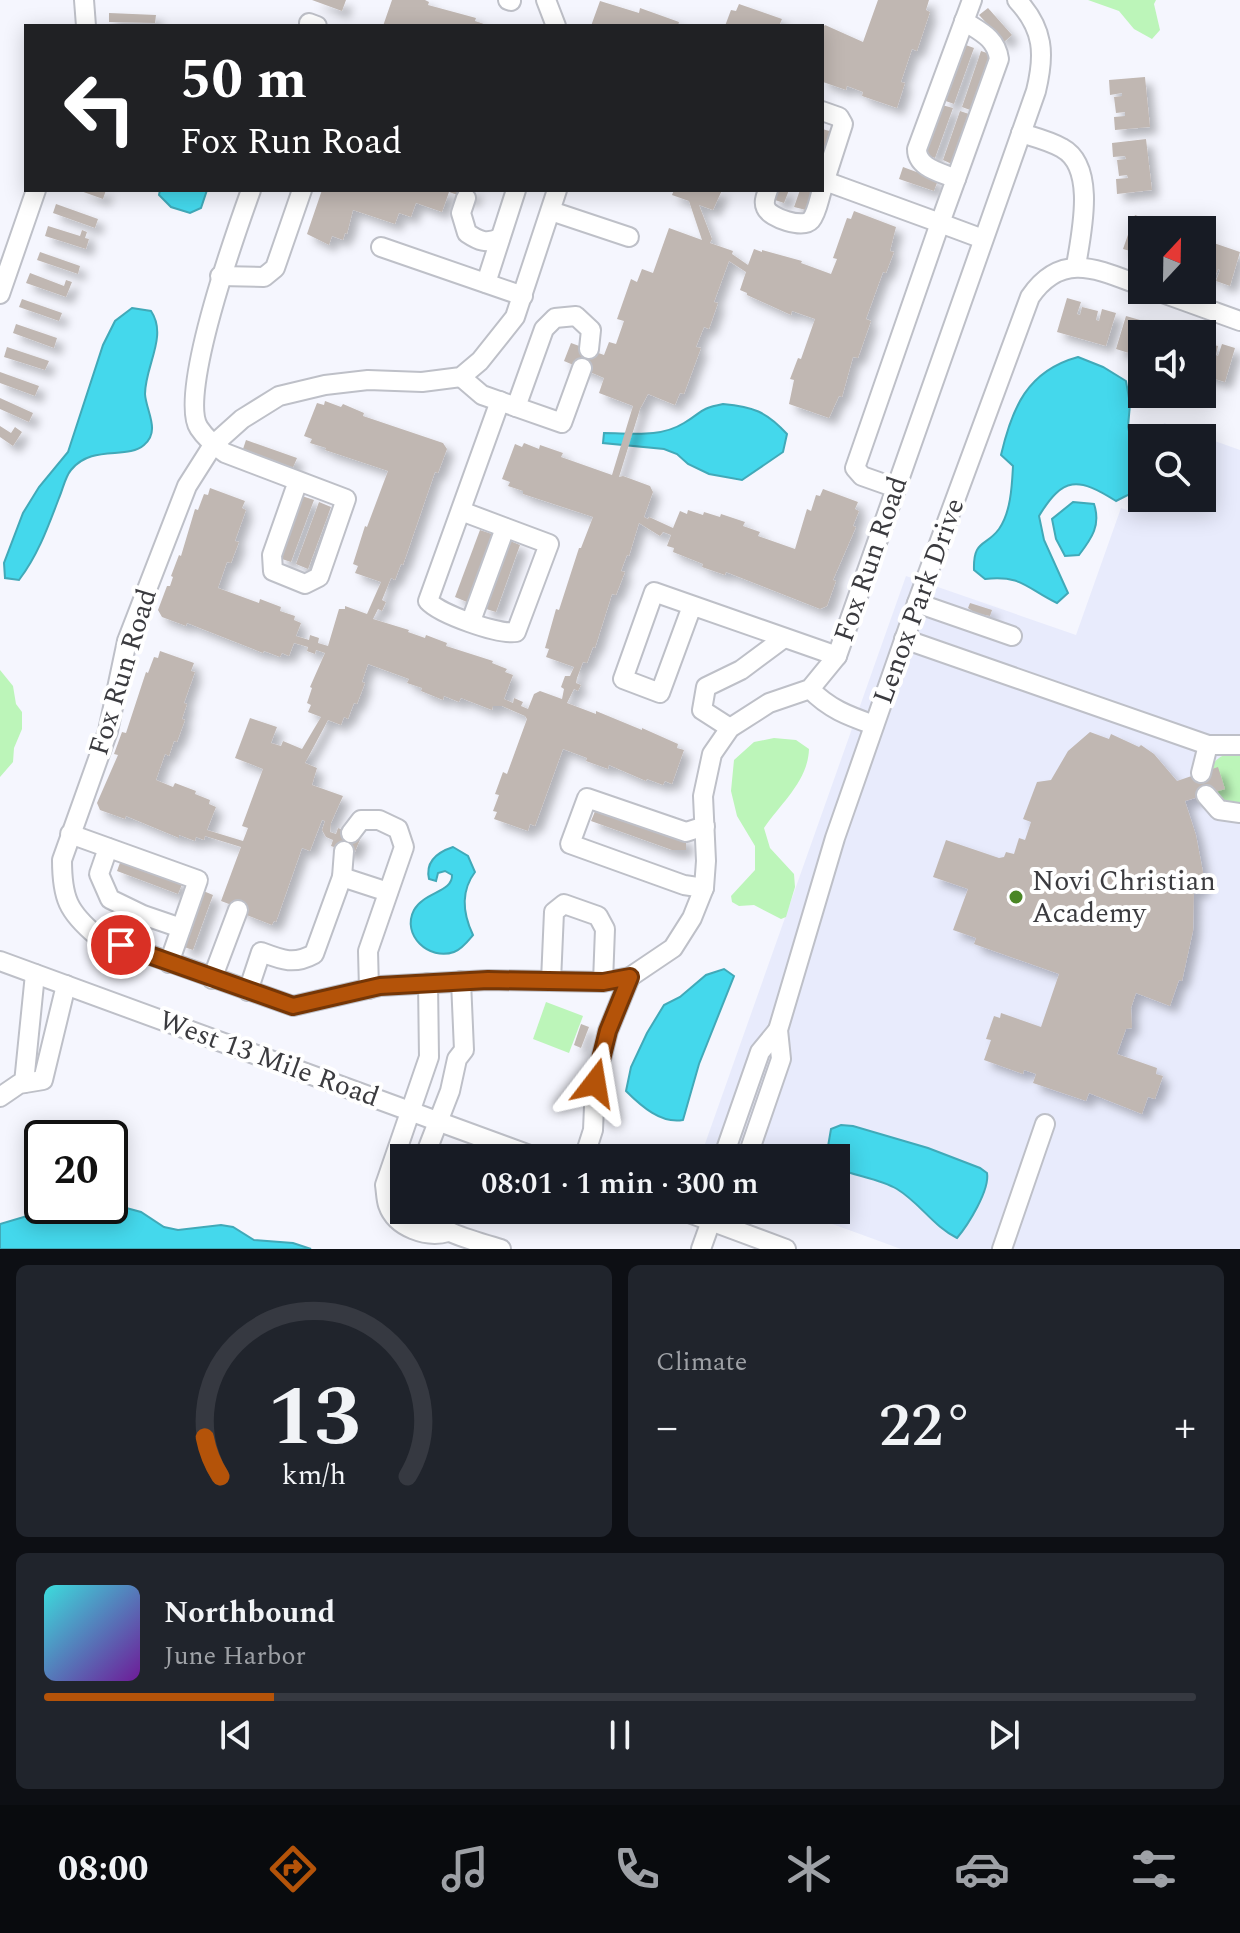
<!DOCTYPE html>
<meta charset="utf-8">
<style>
:root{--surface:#171b24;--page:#20242c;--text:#f1f3f6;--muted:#9ea1a6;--line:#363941;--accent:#b45309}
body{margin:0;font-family:Spectral,serif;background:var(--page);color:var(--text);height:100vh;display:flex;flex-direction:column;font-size:30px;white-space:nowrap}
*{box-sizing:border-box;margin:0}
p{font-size:26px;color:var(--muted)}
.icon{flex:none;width:44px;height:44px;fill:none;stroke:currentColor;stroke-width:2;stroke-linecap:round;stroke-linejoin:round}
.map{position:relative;height:1249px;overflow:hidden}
.details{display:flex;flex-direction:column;gap:16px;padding:16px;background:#0d0f14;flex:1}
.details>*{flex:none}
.top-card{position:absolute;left:24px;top:24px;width:800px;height:168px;border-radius:0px;box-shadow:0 4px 20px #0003;background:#202124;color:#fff;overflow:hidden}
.needle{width:52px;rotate:22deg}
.buttons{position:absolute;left:1128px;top:216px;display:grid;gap:16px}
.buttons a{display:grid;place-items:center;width:88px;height:88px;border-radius:0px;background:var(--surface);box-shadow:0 4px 20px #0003;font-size:40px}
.speed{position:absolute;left:24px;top:1120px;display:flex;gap:16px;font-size:40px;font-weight:700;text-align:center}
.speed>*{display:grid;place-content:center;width:104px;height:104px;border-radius:50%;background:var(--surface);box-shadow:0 4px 20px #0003;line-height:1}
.speed .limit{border:4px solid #111;border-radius:12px;background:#fff;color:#111}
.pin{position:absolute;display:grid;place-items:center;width:68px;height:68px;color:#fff;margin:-34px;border:4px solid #fff;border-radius:50%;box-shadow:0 2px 8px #0007}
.me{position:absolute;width:88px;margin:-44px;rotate:14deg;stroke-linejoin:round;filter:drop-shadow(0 0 6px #0008)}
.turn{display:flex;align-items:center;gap:28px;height:168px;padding:0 24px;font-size:36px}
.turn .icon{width:104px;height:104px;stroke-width:2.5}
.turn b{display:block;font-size:56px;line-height:68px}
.big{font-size:60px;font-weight:600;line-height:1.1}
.details .card{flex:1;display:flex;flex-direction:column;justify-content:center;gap:12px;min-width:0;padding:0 28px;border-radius:12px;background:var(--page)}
.details .dial{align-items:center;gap:0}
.dial svg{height:208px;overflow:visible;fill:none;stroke:var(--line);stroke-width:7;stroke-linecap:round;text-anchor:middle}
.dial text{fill:var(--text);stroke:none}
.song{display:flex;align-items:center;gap:24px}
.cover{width:96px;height:96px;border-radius:12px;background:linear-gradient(135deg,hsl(180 70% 55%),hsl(280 70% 35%))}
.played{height:8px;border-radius:4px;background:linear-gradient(90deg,var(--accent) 20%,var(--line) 20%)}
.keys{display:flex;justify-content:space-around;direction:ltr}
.heat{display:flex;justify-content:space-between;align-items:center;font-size:44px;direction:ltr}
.details .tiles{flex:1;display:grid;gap:16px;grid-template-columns:1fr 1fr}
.card:last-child{grid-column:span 2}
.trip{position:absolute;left:390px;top:1144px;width:460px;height:80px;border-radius:0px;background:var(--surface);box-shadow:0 4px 20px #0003;font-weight:600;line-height:80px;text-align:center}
.menu{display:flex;height:128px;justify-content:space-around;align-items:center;background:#090b0e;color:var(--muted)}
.menu .icon{width:56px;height:56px}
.menu .current{color:var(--accent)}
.menu b{font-size:36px;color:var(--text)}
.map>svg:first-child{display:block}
.built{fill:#e8ebfc}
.green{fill:#bcf5b9}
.water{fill:#44d8ec;stroke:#41a9b8;stroke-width:2}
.building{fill:#c0b7b2;filter:url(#shadow)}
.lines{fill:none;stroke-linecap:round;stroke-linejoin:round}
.minor-casing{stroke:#bec0c8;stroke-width:22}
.minor{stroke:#fff;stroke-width:18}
.route-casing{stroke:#753606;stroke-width:20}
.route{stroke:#b45309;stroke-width:14}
.poi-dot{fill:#4a8625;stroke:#fff;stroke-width:3}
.labels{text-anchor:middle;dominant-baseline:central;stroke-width:8;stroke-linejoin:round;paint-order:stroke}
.street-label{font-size:28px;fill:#3b3b3f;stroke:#fff}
.poi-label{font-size:28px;fill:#3b3b3f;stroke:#fff;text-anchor:start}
</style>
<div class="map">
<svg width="1240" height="1249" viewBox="0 0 1240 1249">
<defs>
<filter id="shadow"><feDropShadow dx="7" dy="7" stdDeviation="4" flood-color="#0004"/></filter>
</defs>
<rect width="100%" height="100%" fill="#f5f6fe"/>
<!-- built -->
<polygon class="built" points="1164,423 1240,450 1240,1249 901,1249 794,1210 836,1210 836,1158 700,1158 906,576 1076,635 1121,508 1133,512 1142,487 1142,498 1202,498 1202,438 1159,438"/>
<!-- green -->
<g class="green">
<polygon points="1088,0 1156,0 1154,4 1160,30 1152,39 1134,29 1119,11"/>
<polygon points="0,670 13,686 16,704 22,712 22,729 14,748 13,762 0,777"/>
<path d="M774 738 796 740 809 749C808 781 781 803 764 828L770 848 794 874 795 887 786 917 781 919 754 905 739 906 732 902 731 896 755 870V846L737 816 731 791 734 760 754 742Z"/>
<path d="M1232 752H1240V804L1220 800C1206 781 1204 760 1232 752Z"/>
<polygon points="546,1002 583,1016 569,1053 533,1039"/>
</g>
<!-- water -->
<g class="water">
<polygon points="160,190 207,190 201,208 190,213 171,207 159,195"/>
<path d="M132 308 151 311C168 336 145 366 145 394 146 411 161 431 144 445 127 460 92 444 71 470 65 477 63 489 59 498 48 527 38 555 19 580L5 578 4 563 23 513 39 487 68 452 103 345 115 321Z"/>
<path d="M1078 357 1103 367 1126 381 1130 404 1128 427 1141 483 1130 494 1116 501C1078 477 1063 476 1039 516L1044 540 1068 593 1057 603C1026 588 1022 575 985 579L974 570C973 539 986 547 999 529 1011 512 1012 485 1013 466L1001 455C1012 408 1027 371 1078 357Z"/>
<path d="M723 404C753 407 766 411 787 434L783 452 742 480 709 474 688 464 677 454 664 449 603 443 604 433C631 433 660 438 684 423 703 412 698 409 723 404Z"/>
<path d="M1073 502 1094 504C1101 525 1092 538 1079 555L1065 556 1056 539 1052 519Z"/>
<path d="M453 847 468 856 475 872C460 892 463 914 473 935 468 941 462 949 454 952 429 961 401 935 414 910 424 892 453 892 452 875L445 871 438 873 436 881 429 879C425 861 438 852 453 847Z"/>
<path d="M724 969 734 976 699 1064 683 1120C661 1124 641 1106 626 1091L631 1067 647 1033 664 1005 680 997 706 975Z"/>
<path d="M841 1125 853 1126 928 1148 980 1168 987 1173C990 1190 968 1225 957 1238 934 1227 920 1203 897 1189 880 1179 855 1176 836 1168V1158H826L831 1129Z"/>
<polygon points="108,1206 119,1206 141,1212 164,1227 178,1230 221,1225 233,1227 254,1240 293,1243 311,1249 0,1249 0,1224 27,1216 73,1216"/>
</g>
<!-- building -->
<g class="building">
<polygon points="312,0 346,0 342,11"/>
<polygon points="392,0 425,0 429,2 428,5 476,18 475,21 490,26 383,26"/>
<polygon points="878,0 929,0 926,10 930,12 917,51 912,49 901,82 905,83 897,108 862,96 863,92 847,86 846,90 823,82 824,78 822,78 822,28 825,25 863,42"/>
<polygon points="600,1 639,13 640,8 679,22 678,26 591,26"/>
<polygon points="739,4 782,19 779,26 725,26 731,10 736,11"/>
<polygon points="988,8 1012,35 1004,42 979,15"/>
<polygon points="109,13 156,15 155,23 109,22"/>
<polygon points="963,44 974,48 954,104 943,100"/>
<polygon points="981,51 993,55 973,111 962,107"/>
<polygon points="1145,77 1150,127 1115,130 1114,117 1125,116 1125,112 1116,113 1114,97 1122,96 1122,93 1110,95 1109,80"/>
<polygon points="942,105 953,108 935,158 924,154"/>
<polygon points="960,111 972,115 954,165 943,160"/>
<polygon points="822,129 833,132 822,162"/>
<polygon points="1146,139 1152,190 1117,194 1116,179 1128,178 1127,175 1119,176 1117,160 1126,159 1125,156 1113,157 1112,143"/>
<polygon points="903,167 938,180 934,191 899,179"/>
<polygon points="78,190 106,190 103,199"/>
<polygon points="322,190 476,190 472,200 449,192 442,212 416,203 411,217 399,213 395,224 353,210 347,234 345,233 343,240 332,236 329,245 307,234"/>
<polygon points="674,190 722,190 713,210 699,205 712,239 710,243 733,251 732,254 748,265 754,249 762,252 762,250 802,261 801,263 831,274 837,259 833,258 847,218 851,219 854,211 896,227 890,251 894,252 886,273 883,272 866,319 871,321 858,358 853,357 842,397 839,396 829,418 789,404 794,380 790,379 798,358 801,359 815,319 792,311 791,315 747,295 747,293 740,290 746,272 729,261 714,302 718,303 709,329 704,327 696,347 701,348 684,394 680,393 675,405 648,394 640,409 619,477 623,476 650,486 653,492 644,517 648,519 649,517 673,528 680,511 687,514 688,510 703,515 704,512 720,517 721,514 745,522 743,526 760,532 758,536 795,549 807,509 811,511 816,495 820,496 823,489 858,502 855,509 859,511 853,526 856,527 833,580 836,581 827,606 820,609 726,572 725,575 702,567 703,564 673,552 674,548 667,546 671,535 663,532 660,536 639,523 629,556 627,555 621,571 625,572 616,595 612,594 595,648 593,647 587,663 583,662 577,678 576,683 581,685 578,691 574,689 567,703 596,714 596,711 642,730 642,728 678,744 677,748 684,750 672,784 665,781 663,785 647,779 646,781 609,765 608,769 586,761 587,758 563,749 535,826 530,824 528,831 494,819 497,812 493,811 499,795 495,794 503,772 507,774 527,719 525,716 502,706 493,706 492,710 461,698 459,702 444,696 443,700 421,691 422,688 407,683 409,679 368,664 362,682 365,683 357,704 354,703 348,719 344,717 341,725 328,720 305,763 317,768 312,785 343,796 331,823 330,832 336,834 338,828 361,837 354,854 331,846 333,840 326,837 322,830 325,821 322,820 310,851 302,848 276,922 274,921 272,925 244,914 245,910 221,901 241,847 205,836 204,840 196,837 195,841 179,835 179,838 126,816 125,819 100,810 97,803 118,755 114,754 122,732 126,733 146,672 148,673 154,657 158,658 160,651 194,663 191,671 195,672 184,703 187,704 182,719 185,720 177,742 174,741 169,756 165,754 156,780 173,787 175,783 196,791 195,794 210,800 209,804 216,807 207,830 243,841 248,828 242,826 263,769 235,758 250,718 277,727 271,743 281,746 283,741 302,749 321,717 308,712 311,705 307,703 312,688 310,687 325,653 316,650 315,654 307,651 308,647 294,643 289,656 282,653 280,657 264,651 263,653 187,623 186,626 162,617 158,610 167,586 170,586 173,577 171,576 179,555 181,556 195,509 198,510 204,494 208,495 210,488 245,501 242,508 246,510 235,541 239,542 231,563 227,562 218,588 259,603 260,599 281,607 280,611 295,616 294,620 301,623 296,636 309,640 310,635 319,638 318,643 328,646 339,609 345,609 345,606 367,614 381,582 355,573 358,566 353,564 365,526 367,527 388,471 325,450 326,448 310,443 312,439 304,436 317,403 324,405 325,401 341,407 343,404 364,413 363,416 443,443 447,449 438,473 435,472 403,565 401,564 395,580 391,578 382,600 386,602 382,611 378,609 373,619 409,630 408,632 425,638 426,635 447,643 446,646 493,661 492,663 507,669 505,672 513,675 504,699 513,703 514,698 523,702 521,706 528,709 534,694 540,691 562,699 564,689 561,687 565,676 570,676 574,667 546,657 549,649 545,648 556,609 559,610 579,548 581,548 593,517 523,494 523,491 508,486 510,482 502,479 515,444 522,447 524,443 539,449 540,445 563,453 561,457 612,475 633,406 599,393 604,378 564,361 571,343 604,355 609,342 616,344 624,321 617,319 631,279 637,282 642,269 653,273 669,228 702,240 689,201 672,195"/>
<polygon points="776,190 789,190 784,203 772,199"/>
<polygon points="800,190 813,190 806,210 794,207"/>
<polygon points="56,204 98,219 95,228 53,213"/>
<polygon points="1135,215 1175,230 1142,230 1142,242 1137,253 1123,249"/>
<polygon points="48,226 80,236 82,230 87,232 85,238 89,239 86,249 45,236"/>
<polygon points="1202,239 1240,252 1230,286 1216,281 1220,270 1218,269 1215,277 1202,273"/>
<polygon points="40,252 80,266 78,274 37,260"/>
<polygon points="30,273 64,286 66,280 72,282 66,297 26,283"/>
<polygon points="1067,298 1081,302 1077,314 1080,315 1082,307 1098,311 1096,320 1099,321 1102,309 1116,313 1106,346 1057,332"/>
<polygon points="22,299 62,313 59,321 19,307"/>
<polygon points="1126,316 1140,320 1137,331 1140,332 1142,324 1158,328 1156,334 1142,334 1142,357 1116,349"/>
<polygon points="16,324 57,338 54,348 13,333"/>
<polygon points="1202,342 1218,346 1216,355 1218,356 1222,344 1235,348 1225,382 1202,375"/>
<polygon points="7,347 49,361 45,370 4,357"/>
<polygon points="0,372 39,386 35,396 0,383"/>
<polygon points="0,398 33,413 29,422 0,409"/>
<polygon points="0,426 11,433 15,427 22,432 13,446 0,437"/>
<polygon points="246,440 297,458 292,470 242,452"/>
<polygon points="302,496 314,500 291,562 279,558"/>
<polygon points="319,502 331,507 308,569 296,564"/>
<polygon points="480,530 492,534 467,602 455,597"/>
<polygon points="508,540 520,545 496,612 483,608"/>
<polygon points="970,603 992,610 990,616 975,613 968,608"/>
<polygon points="1090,732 1109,739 1111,734 1139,747 1141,745 1154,754 1177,781 1218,767 1225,789 1185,801 1196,835 1203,872 1203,890 1194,891 1193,931 1182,981 1179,980 1170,1006 1136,993 1131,1008 1132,1028 1126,1029 1117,1054 1157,1068 1156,1074 1163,1076 1155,1099 1148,1097 1142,1114 1089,1093 1086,1101 1033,1083 1036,1074 1024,1070 1023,1074 984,1060 991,1040 986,1039 994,1016 1000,1018 1001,1013 1041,1027 1059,974 974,944 976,938 953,930 968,889 933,877 946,840 999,858 1004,857 1006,852 1014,854 1019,838 1025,840 1031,822 1023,819 1037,782 1051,780 1068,751"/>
<polygon points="596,809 672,837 686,837 686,850 672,850 591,821"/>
<polygon points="121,860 183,882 178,894 117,871"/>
<polygon points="201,890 213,895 193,950 181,946"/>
<polygon points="581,1024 589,1027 581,1048 574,1045"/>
</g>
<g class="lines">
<!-- minor casing -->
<g class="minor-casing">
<g id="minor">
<polyline points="84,0 86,26"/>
<polyline points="508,0 511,1"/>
<polyline points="546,0 556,26"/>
<polyline points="309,26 309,23 317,26"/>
<polyline points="822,111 839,117 843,124 822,189"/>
<path d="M1021 133C1034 137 1050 141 1062 148 1097 167 1081 234 1076 266"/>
<path d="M956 179 999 59C996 38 981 32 964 21"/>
<path d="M825 181 940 223 956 179C940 172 917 168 917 149L972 0"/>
<path d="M251 190C237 229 177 396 199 428 205 437 215 446 225 453L346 499 319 577 305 584 273 571 272 555 298 481"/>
<path d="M557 190 515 317 480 361 461 377 422 382 368 380 325 385 279 396 242 419 213 445 187 486 127 641 108 731 62 860C62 898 68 912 97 936L293 1006 380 986 488 980 603 982 630 977 673 948 692 918 704 888 706 861 703 796 712 754 730 728 769 703 810 689 837 656 1036 91C1045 54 1044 29 1017 0"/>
<path d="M768 190C766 196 763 202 766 208 770 218 803 229 811 220 817 213 819 199 822 190"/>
<path d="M466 198 461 213 467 233C479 241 486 244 500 238"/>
<polyline points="551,211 629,237"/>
<polyline points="381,247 523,296"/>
<polyline points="220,276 264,277 275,268 302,190"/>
<polyline points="486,283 516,190"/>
<polyline points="1154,290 1240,321"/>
<polyline points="0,294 36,190"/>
<polyline points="461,377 482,395 562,423 582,368"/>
<polyline points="516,407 544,329 555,318 576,316 591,330 589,349"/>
<polyline points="896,488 862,476 855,468 940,223 983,239"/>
<path d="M461 511 549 544 516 632C498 635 440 614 428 601L500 401"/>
<polyline points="917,603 1012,636"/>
<polyline points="692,606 660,693 623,679 654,592 837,656"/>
<polyline points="471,621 505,528"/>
<polyline points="904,639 1208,745 1240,745"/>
<path d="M810 689C829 709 849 716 874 725"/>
<polyline points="730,728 702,710 706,687 741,670 784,638"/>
<polyline points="1201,773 1208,745"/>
<polyline points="1206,795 1219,810 1240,813"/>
<polyline points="351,833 361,820 379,820 398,829 404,847 368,951 369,989"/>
<polyline points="70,834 198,880 169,963"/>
<polyline points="108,848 99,874 110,899 143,915 181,928"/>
<polyline points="342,877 388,892"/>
<polyline points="704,888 684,885 570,844 587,798 686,832 705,826"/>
<polyline points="0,961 538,1158"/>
<polyline points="212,979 238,910"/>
<polyline points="551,981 554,912 564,904 598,916 605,929 603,982"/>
<path d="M428 983 429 1057 385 1185C386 1191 386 1199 388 1205 396 1228 427 1238 448 1232"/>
<path d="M248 991 261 952C282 960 294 965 314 954L342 877 344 851"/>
<polyline points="24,1083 35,974"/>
<polyline points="0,1097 19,1084 43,1080 66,985"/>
<polyline points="424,1158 450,1091 457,1059 464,1050 461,981"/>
<polyline points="584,1158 593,1130 595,1083 608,1031 630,977"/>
<polyline points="723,1158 760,1052 778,1030"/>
<path d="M747 1158 781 1059 778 1030 835 838 917 603 1030 297C1062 250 1099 270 1142 286"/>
<path d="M415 1210C439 1232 471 1240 501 1249"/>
<polyline points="681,1210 786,1249"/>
<polyline points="701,1249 711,1221"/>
<polyline points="1002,1249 1045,1124"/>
</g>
</g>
<!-- minor -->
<use href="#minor" class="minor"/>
</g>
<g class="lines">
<!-- route casing -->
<g class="route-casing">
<polyline id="route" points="121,945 293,1006 380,986 488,980 603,982 630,977 608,1031 595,1083"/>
</g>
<!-- route -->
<use href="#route" class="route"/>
</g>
<!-- markers -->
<circle class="poi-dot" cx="1016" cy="897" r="8"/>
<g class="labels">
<!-- street labels -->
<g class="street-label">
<text transform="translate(871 559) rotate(-71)">Fox Run Road</text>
<text transform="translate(919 601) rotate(-70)">Lenox Park Drive</text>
<text transform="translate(123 672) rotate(-73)">Fox Run Road</text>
<text transform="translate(269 1059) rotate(20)">West 13 Mile Road</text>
</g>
<!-- poi labels -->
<g class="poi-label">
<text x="1032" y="881">Novi Christian<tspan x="1032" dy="32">Academy</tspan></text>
</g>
</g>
</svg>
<div class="buttons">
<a><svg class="needle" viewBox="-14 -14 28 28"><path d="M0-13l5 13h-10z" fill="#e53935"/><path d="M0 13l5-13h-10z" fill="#9ea1a6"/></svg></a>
<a><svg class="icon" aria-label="sound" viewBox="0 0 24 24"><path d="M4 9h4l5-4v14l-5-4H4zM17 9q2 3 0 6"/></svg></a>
<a><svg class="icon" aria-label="search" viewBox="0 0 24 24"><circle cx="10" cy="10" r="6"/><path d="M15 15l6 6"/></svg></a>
</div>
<div class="speed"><div class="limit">20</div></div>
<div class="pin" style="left:121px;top:945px;background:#d93025"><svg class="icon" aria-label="arrive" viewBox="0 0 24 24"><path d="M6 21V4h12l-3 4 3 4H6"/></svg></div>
<svg class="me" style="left:595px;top:1083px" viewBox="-20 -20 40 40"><path d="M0-17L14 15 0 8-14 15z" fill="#b45309" stroke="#fff" stroke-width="4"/></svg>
<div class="trip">08:01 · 1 min · 300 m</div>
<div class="top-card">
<div class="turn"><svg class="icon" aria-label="left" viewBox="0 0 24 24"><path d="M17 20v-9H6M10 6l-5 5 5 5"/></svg><div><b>50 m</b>Fox Run Road</div></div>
</div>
</div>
<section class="details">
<div class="tiles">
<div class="card dial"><svg viewBox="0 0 100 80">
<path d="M14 69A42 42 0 1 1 86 69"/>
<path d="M14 69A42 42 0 0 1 8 54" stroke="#b45309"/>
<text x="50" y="56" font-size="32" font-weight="700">13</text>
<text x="50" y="72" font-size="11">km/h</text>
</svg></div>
<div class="card"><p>Climate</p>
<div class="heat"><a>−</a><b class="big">22°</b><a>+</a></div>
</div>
<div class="card">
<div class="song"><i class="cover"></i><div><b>Northbound</b><p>June Harbor</p></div></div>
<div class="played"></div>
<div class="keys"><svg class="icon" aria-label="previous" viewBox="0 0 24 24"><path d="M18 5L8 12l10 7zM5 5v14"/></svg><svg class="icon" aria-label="pause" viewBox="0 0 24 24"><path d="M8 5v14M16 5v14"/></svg><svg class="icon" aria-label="next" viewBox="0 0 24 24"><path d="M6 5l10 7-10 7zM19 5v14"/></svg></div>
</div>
</div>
</section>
<nav class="menu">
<b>08:00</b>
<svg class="icon current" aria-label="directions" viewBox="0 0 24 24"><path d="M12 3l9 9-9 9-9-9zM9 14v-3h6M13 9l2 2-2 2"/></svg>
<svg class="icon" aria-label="music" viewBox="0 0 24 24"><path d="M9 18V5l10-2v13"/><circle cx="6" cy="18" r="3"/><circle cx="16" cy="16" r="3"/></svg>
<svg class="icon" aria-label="phone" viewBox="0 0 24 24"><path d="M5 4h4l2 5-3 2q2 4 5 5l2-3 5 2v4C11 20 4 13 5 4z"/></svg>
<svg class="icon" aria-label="climate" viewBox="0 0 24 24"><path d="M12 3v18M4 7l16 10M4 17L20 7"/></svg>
<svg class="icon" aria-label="car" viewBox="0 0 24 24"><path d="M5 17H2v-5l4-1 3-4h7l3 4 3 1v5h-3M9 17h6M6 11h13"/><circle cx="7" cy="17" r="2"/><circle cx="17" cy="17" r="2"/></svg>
<svg class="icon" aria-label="filters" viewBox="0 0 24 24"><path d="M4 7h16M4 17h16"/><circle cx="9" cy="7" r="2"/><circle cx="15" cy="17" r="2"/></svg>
</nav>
